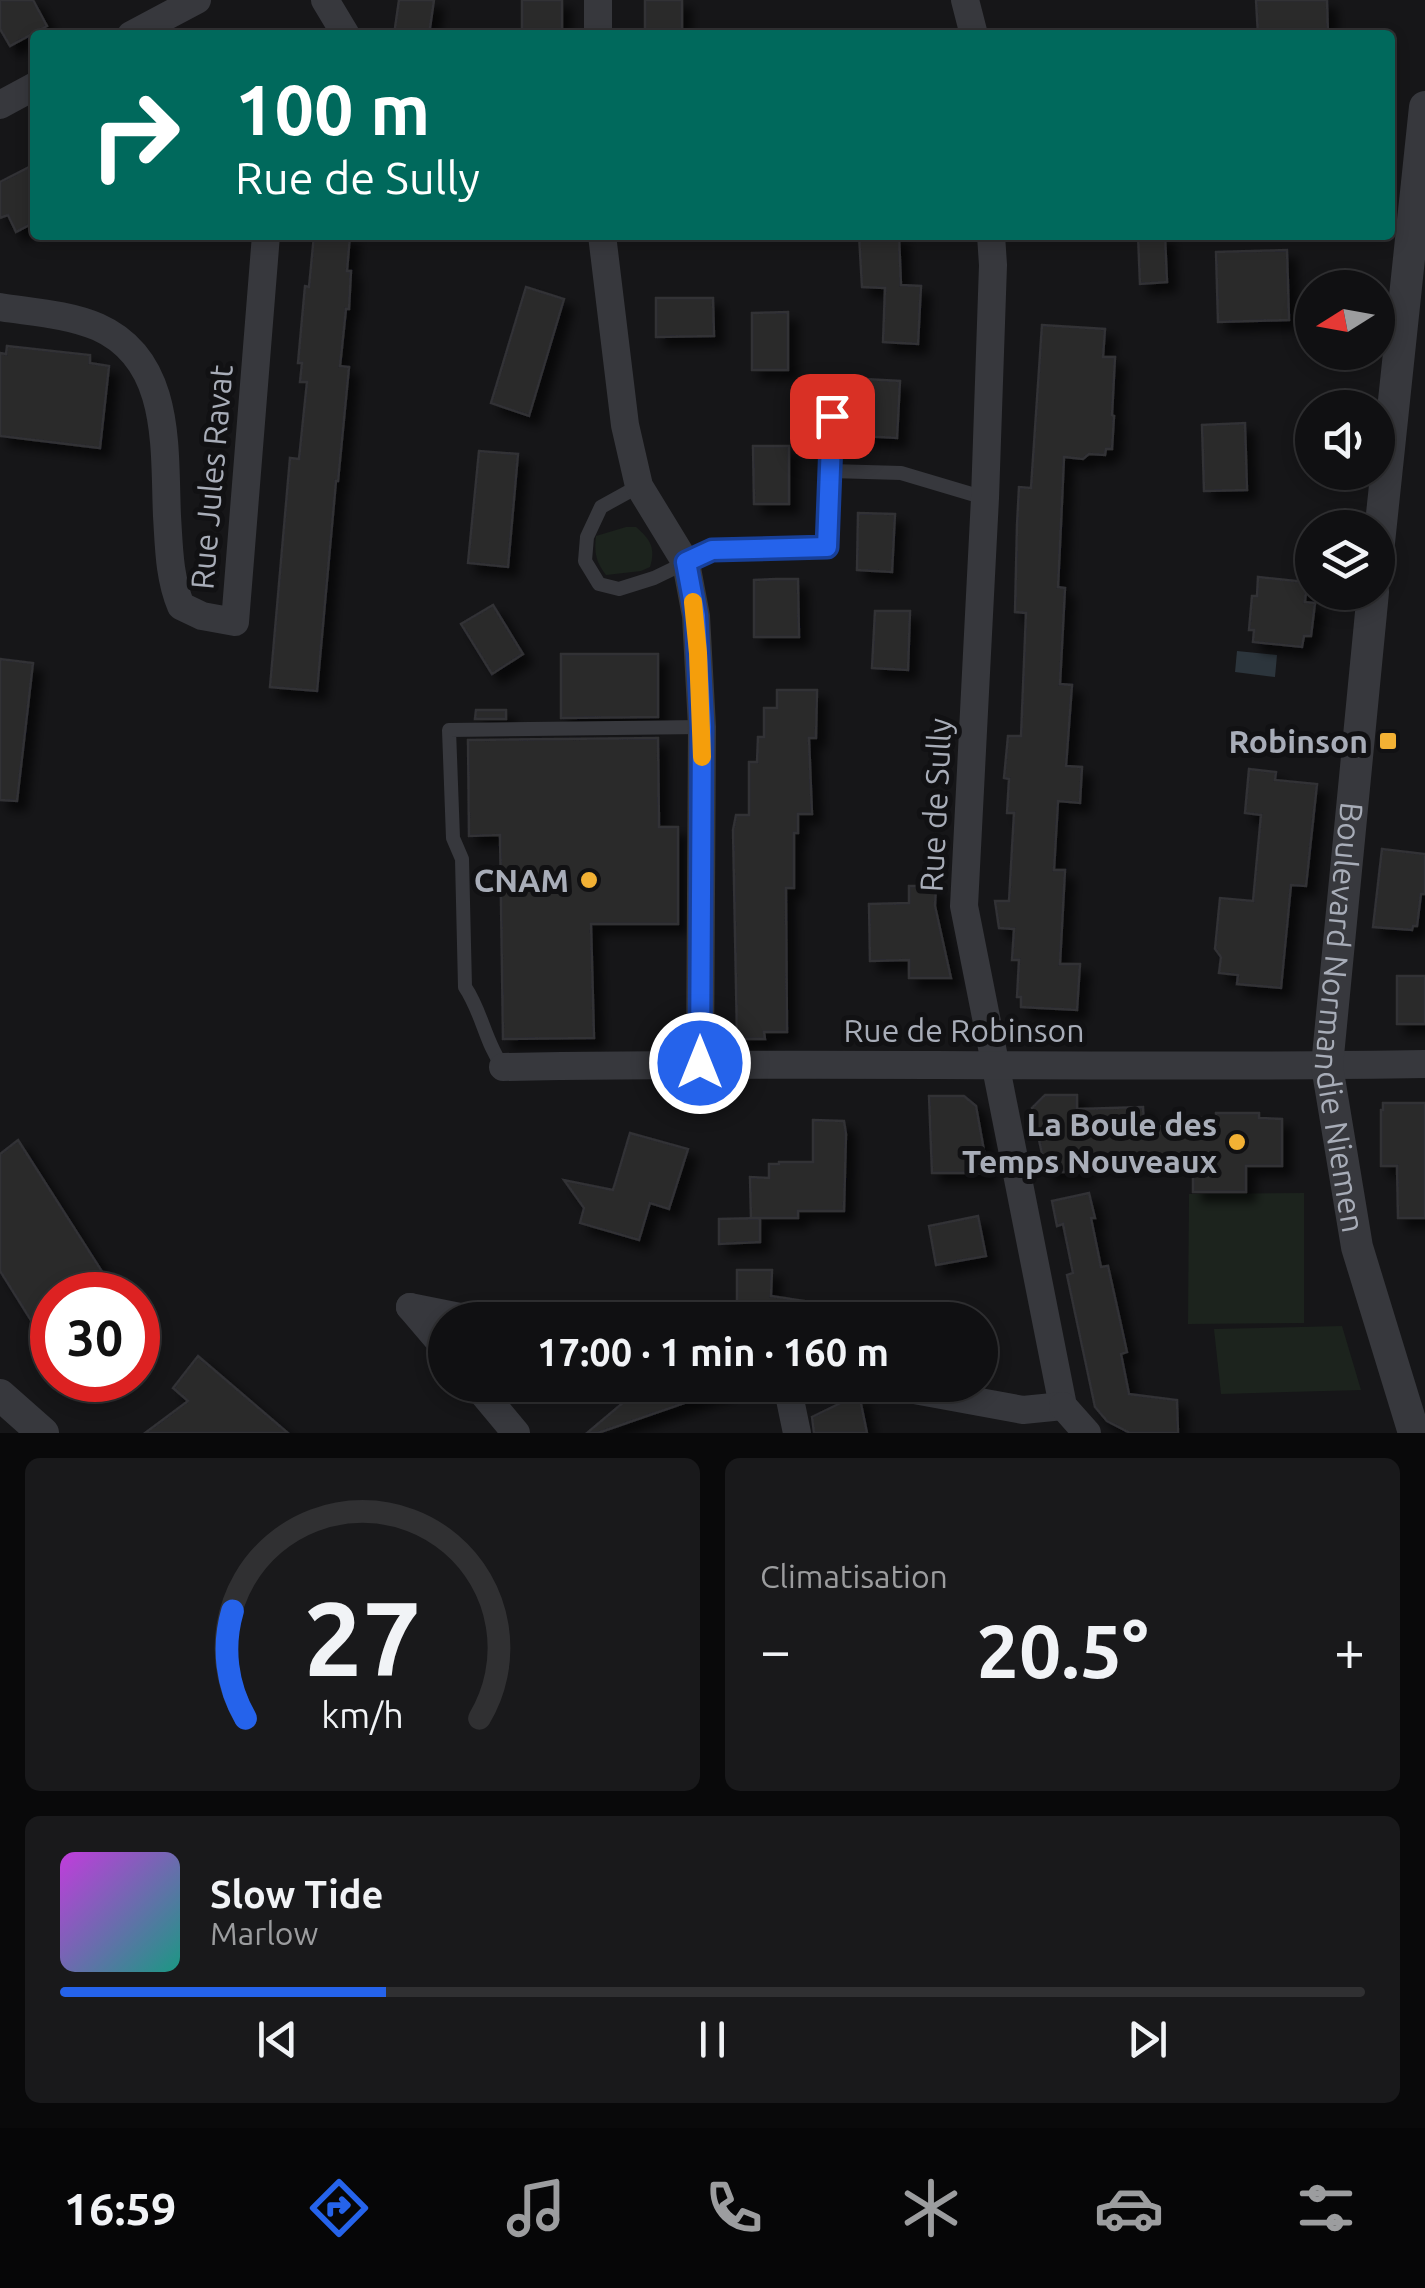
<!DOCTYPE html>
<html lang="fr">
<meta charset="utf-8">
<style>
:root{--surface:#101012;--page:#19191b;--text:#f1f3f6;--muted:#9c9d9f;--line:#303032;--accent:#2563eb}
body{margin:0;font-family:Ubuntu,sans-serif;background:var(--page);color:var(--text);height:100vh;display:flex;flex-direction:column;font-size:38px;white-space:nowrap}
*{box-sizing:border-box;margin:0}
p{font-size:32px;color:var(--muted)}
.icon{flex:none;width:55px;height:55px;fill:none;stroke:currentColor;stroke-width:2;stroke-linecap:round;stroke-linejoin:round}
.map{position:relative;height:1433px;overflow:hidden}
.details{display:flex;flex-direction:column;gap:25px;padding:25px;background:#09090a;flex:1}
.details>*{flex:none}
.hud{position:absolute;left:30px;top:30px;width:1365px;height:210px;border-radius:10px;box-shadow:0 5px 15px #0003,0 0 0 2px var(--line);background:#00695c;color:#fff;overflow:hidden}
.needle{width:65px;rotate:259deg}
.controls{position:absolute;left:1295px;top:270px;display:grid;gap:20px}
.controls a{display:grid;place-items:center;width:100px;height:100px;border-radius:50%;background:var(--surface);box-shadow:0 5px 15px #0003,0 0 0 2px var(--line);font-size:50px}
.speed{position:absolute;left:30px;top:1272px;display:flex;gap:20px;font-size:50px;font-weight:700;text-align:center}
.speed>*{display:grid;place-content:center;width:130px;height:130px;border-radius:50%;background:var(--surface);box-shadow:0 5px 15px #0003,0 0 0 2px var(--line);line-height:1}
.speed .limit{border:15px solid #d22;background:#fff;color:#111}
.pin{position:absolute;display:grid;place-items:center;width:85px;height:85px;color:#fff;margin:-42px;border-radius:20px;box-shadow:0 5px 15px #0006}
.me{position:absolute;width:110px;margin:-55px;rotate:0deg;stroke-linejoin:round;filter:drop-shadow(0 0 8px #0008)}
.turn{display:flex;align-items:center;gap:35px;height:210px;padding:0 40px;font-size:45px}
.turn .icon{width:130px;height:130px;stroke-width:2.5}
.turn b{display:block;font-size:70px;line-height:85px}
.big{font-size:75px;font-weight:700;line-height:1.1}
.details .widget{flex:1;display:flex;flex-direction:column;justify-content:center;gap:15px;min-width:0;padding:0 35px;border-radius:15px;background:var(--page)}
.details .dial{align-items:center;gap:0}
.dial svg{height:260px;overflow:visible;fill:none;stroke:var(--line);stroke-width:7;stroke-linecap:round;text-anchor:middle}
.dial text{fill:var(--text);stroke:none}
.song{display:flex;align-items:center;gap:30px}
.cover{width:120px;height:120px;border-radius:15px;background:linear-gradient(135deg,hsl(290 70% 55%),hsl(170 70% 35%))}
.played{height:10px;border-radius:5px;background:linear-gradient(90deg,var(--accent) 25%,var(--line) 25%)}
.keys{display:flex;justify-content:space-around;direction:ltr}
.heat{display:flex;justify-content:space-between;align-items:center;font-size:55px;direction:ltr}
.details .tiles{flex:1;display:grid;gap:25px;grid-template-columns:1fr 1fr}
.widget:last-child{grid-column:span 2}
.trip{position:absolute;left:428px;top:1302px;width:570px;height:100px;border-radius:50px;background:var(--surface);box-shadow:0 5px 15px #0003,0 0 0 2px var(--line);font-weight:700;line-height:100px;text-align:center}
.dock{display:flex;height:160px;justify-content:space-around;align-items:center;background:#060607;color:var(--muted)}
.dock .icon{width:70px;height:70px}
.dock .selected{color:var(--accent)}
.dock b{font-size:45px;color:var(--text)}
.map>svg:first-child{display:block}
.green{fill:#1c231d}
.water{fill:#2c353c}
.building{fill:#29292c;stroke:#303034;stroke-width:2.5;filter:url(#shadow)}
.lines{fill:none;stroke-linecap:round;stroke-linejoin:round}
.service{stroke:#37383d;stroke-width:14}
.minor{stroke:#37383d;stroke-width:28}
.tertiary{stroke:#37383d;stroke-width:32}
.route-casing{stroke:#184099;stroke-width:25}
.route{stroke:#2563eb;stroke-width:18}
.slow{stroke:#f59e0b;stroke-width:18}
.poi-dot{fill:#f2b134;stroke:#111113;stroke-width:4}
.labels{text-anchor:middle;dominant-baseline:central;stroke-width:10;stroke-linejoin:round;paint-order:stroke}
.street-label{font-size:32px;fill:#a8adb8;stroke:#111113}
.poi-label{font-size:32px;font-weight:bold;fill:#a8adb8;stroke:#111113;text-anchor:end}
</style>
<div class="map">
<svg width="1425" height="1433" viewBox="0 0 1425 1433">
<defs>
<filter id="shadow"><feDropShadow dx="9" dy="9" stdDeviation="5" flood-color="#0009"/></filter>
</defs>
<rect width="100%" height="100%" fill="#161618"/>
<!-- green -->
<g class="green">
<path d="M626 527H636C650 539 656 548 650 567L641 571 606 575C596 562 594 553 596 536Z"/>
<polygon points="1304,1193 1304,1323 1188,1324 1189,1194"/>
<polygon points="1342,1326 1361,1390 1221,1394 1214,1329"/>
</g>
<!-- water -->
<polygon class="water" points="1237,651 1277,655 1275,677 1235,672"/>
<!-- building -->
<g class="building">
<polygon points="0,0 33,0 47,26 10,46 0,29"/>
<polygon points="399,0 434,0 429,35 394,35"/>
<rect x="522" y="0" width="40" height="35"/>
<rect x="645" y="0" width="37" height="35"/>
<polygon points="1256,0 1327,0 1328,35 1258,35"/>
<polygon points="35,164 35,222 16,232 8,215 0,218 0,182"/>
<polygon points="314,235 350,235 347,271 351,271 349,309 346,309 340,366 349,367 338,481 336,481 317,691 270,687 290,458 299,459 307,382 300,382 302,363 298,363 305,286 309,287"/>
<polygon points="859,235 899,235 901,285 921,286 918,344 883,342 885,288 862,287"/>
<polygon points="1138,235 1165,235 1167,282 1140,284"/>
<polygon points="1287,250 1289,320 1218,322 1216,252"/>
<polygon points="526,287 564,299 529,416 491,403"/>
<polygon points="656,298 713,298 714,336 656,337"/>
<polygon points="788,312 788,370 752,370 752,313"/>
<polygon points="1042,325 1105,329 1103,357 1115,357 1112,415 1114,416 1112,449 1106,449 1105,455 1089,454 1083,459 1064,457 1061,524 1058,587 1065,588 1060,684 1072,685 1066,766 1082,767 1080,803 1058,801 1054,870 1065,870 1060,964 1080,964 1077,1010 1021,1007 1021,997 1017,997 1019,960 1012,960 1014,929 999,928 995,901 1009,901 1014,813 1007,813 1009,779 1004,778 1008,736 1021,736 1026,613 1015,612 1017,525 1019,487 1031,488"/>
<polygon points="7,346 90,355 90,363 109,366 100,448 0,436 0,353 6,354"/>
<polygon points="865,379 900,381 897,438 862,436"/>
<polygon points="1245,423 1247,490 1204,491 1202,425"/>
<polygon points="753,446 789,446 789,504 754,504"/>
<polygon points="479,451 518,454 508,567 468,563"/>
<polygon points="858,513 895,514 892,572 857,570"/>
<polygon points="1258,577 1307,582 1305,602 1315,603 1311,636 1304,636 1302,647 1253,642 1254,630 1249,630 1252,596 1257,596"/>
<polygon points="776,579 798,579 799,637 754,637 754,580"/>
<polygon points="493,605 523,654 492,674 461,624"/>
<polygon points="875,611 910,611 908,670 872,668"/>
<polygon points="561,654 658,654 658,717 561,718"/>
<polygon points="0,659 33,663 17,801 0,800"/>
<polygon points="777,690 817,690 816,738 809,738 812,814 798,814 798,833 794,833 794,888 786,888 787,1032 764,1032 765,1039 737,1039 733,830 736,815 749,815 749,762 757,762 758,737 764,737 764,708 777,708"/>
<polygon points="476,710 506,710 506,719 475,719"/>
<polygon points="658,738 659,827 678,827 678,924 591,924 594,1038 503,1039 500,835 469,836 468,740"/>
<polygon points="1249,769 1276,772 1275,780 1317,784 1306,886 1291,885 1281,988 1237,984 1238,975 1219,973 1221,957 1215,949 1220,898 1253,901 1261,815 1245,813"/>
<polygon points="1382,849 1425,854 1425,894 1421,894 1417,926 1413,926 1412,930 1373,927"/>
<polygon points="909,886 936,886 935,906 951,978 909,978 909,960 870,961 869,904 909,903"/>
<rect x="1397" y="976" width="28" height="48"/>
<polygon points="1045,1095 1077,1095 1077,1109 1143,1107 1144,1127 1193,1125 1193,1118 1216,1118 1216,1113 1259,1113 1259,1118 1282,1119 1282,1166 1246,1166 1246,1192 1193,1192 1193,1161 1082,1164 1084,1172 1046,1172 1032,1108"/>
<polygon points="929,1096 964,1096 976,1106 988,1173 932,1173"/>
<polygon points="1383,1103 1425,1103 1425,1218 1398,1218 1397,1166 1381,1166 1381,1110 1383,1110"/>
<polygon points="813,1120 844,1121 846,1134 844,1211 798,1211 798,1218 751,1218 750,1177 769,1178 769,1164 779,1164 779,1162 813,1162"/>
<polygon points="630,1133 688,1149 669,1209 650,1203 639,1240 580,1223 584,1208 564,1180 613,1190"/>
<polygon points="18,1140 117,1295 52,1295 52,1354 0,1271 0,1154"/>
<polygon points="1089,1193 1095,1218 1091,1218 1101,1267 1108,1266 1127,1352 1121,1354 1129,1394 1177,1400 1178,1433 1130,1433 1107,1421 1095,1407 1067,1275 1073,1273 1063,1224 1057,1226 1052,1201"/>
<polygon points="978,1216 986,1256 936,1265 929,1226"/>
<polygon points="760,1218 760,1242 719,1244 719,1219"/>
<polygon points="737,1270 772,1270 771,1296 831,1305 830,1320 737,1320"/>
<polygon points="198,1356 288,1433 145,1433 188,1401 173,1388"/>
<polygon points="644,1385 724,1385 725,1389 598,1433 587,1433"/>
<polygon points="859,1394 867,1433 814,1433 812,1417"/>
</g>
<g class="lines">
<!-- service -->
<g class="service">
<polyline points="831,471 833,388"/>
<polyline points="639,486 601,507 587,537 585,561 599,584 619,589 654,578 712,550 827,547 831,471 901,473 985,498"/>
<path d="M503 1067C485 1042 482 1012 465 987L462 859 453 838 449 730 702 727"/>
</g>
<!-- minor -->
<g class="minor">
<polyline points="325,0 346,35"/>
<polyline points="598,0 598,35"/>
<polyline points="965,0 974,35"/>
<polyline points="131,35 197,0"/>
<polyline points="0,105 35,86"/>
<polyline points="602,235 625,425 639,486 686,563 696,616 702,727 700,1063"/>
<polyline points="991,235 993,265 985,498 964,906 1063,1406"/>
<path d="M0 307C31 312 68 314 98 327 172 360 164 448 167 516 169 547 169 577 181 606L202 616 235 622 266 235"/>
<path d="M503 1067C810 1061 1118 1069 1425 1064"/>
<polyline points="410,1307 475,1320"/>
<polyline points="410,1307 445,1348"/>
<polyline points="476,1385 516,1433"/>
<polyline points="787,1385 797,1433"/>
<polyline points="887,1385 1023,1410 1063,1406"/>
<polyline points="1063,1406 1087,1433"/>
</g>
<!-- tertiary -->
<g class="tertiary">
<polyline points="1378,552 1425,107"/>
<path id="s1" d="M1373 592 1327 1066 1357 1247 1414 1433"/>
<polyline points="0,1395 43,1433"/>
</g>
</g>
<g class="lines">
<!-- route casing -->
<g class="route-casing">
<polyline id="route" points="700,1063 702,727 696,616 686,562 712,550 827,547 832,416"/>
</g>
<!-- route -->
<use href="#route" class="route"/>
<!-- slow -->
<polyline class="slow" points="693,602 698,653 702,757"/>
</g>
<!-- markers -->
<g class="poi-dot">
<rect x="1378" y="731" width="20" height="20" rx="5"/>
<circle cx="589" cy="880" r="10"/>
<circle cx="1237" cy="1142" r="10"/>
</g>
<g class="labels">
<!-- street labels -->
<g class="street-label">
<text transform="translate(211 477) rotate(-85)">Rue Jules Ravat</text>
<text transform="translate(935 805) rotate(-87)">Rue de Sully</text>
<text stroke="none"><textPath href="#s1" startOffset="428">Boulevard Normandie Niemen</textPath></text>
<text x="964" y="1030">Rue de Robinson</text>
</g>
<!-- poi labels -->
<g class="poi-label">
<text x="1368" y="741">Robinson</text>
<text x="569" y="880">CNAM</text>
<text x="1217" y="1124">La Boule des<tspan x="1217" dy="37">Temps Nouveaux</tspan></text>
</g>
</g>
</svg>
<div class="controls">
<a><svg class="needle" viewBox="-14 -14 28 28"><path d="M0-13l5 13h-10z" fill="#e53935"/><path d="M0 13l5-13h-10z" fill="#9c9d9f"/></svg></a>
<a><svg class="icon" aria-label="sound" viewBox="0 0 24 24"><path d="M4 9h4l5-4v14l-5-4H4zM17 9q2 3 0 6"/></svg></a>
<a><svg class="icon" aria-label="layers" viewBox="0 0 24 24"><path d="M12 4l9 5-9 5-9-5zM3 14l9 5 9-5"/></svg></a>
</div>
<div class="speed"><div class="limit">30</div></div>
<div class="pin" style="left:832px;top:416px;background:#d93025"><svg class="icon" aria-label="arrive" viewBox="0 0 24 24"><path d="M6 21V4h12l-3 4 3 4H6"/></svg></div>
<svg class="me" style="left:700px;top:1063px" viewBox="-20 -20 40 40"><circle r="17" fill="#2563eb" stroke="#fff" stroke-width="3"/><path d="M0-11L8 9 0 5-8 9z" fill="#fff"/></svg>
<div class="trip">17:00 · 1 min · 160 m</div>
<div class="hud">
<div class="turn"><svg class="icon" aria-label="right" viewBox="0 0 24 24"><path d="M7 20v-9h11M14 6l5 5-5 5"/></svg><div><b>100 m</b>Rue de Sully</div></div>
</div>
</div>
<section class="details">
<div class="tiles">
<div class="widget dial"><svg viewBox="0 0 100 80">
<path d="M14 69A42 42 0 1 1 86 69"/>
<path d="M14 69A42 42 0 0 1 10 36" stroke="#2563eb"/>
<text x="50" y="56" font-size="32" font-weight="700">27</text>
<text x="50" y="72" font-size="11">km/h</text>
</svg></div>
<div class="widget"><p>Climatisation</p>
<div class="heat"><a>−</a><b class="big">20.5°</b><a>+</a></div>
</div>
<div class="widget">
<div class="song"><i class="cover"></i><div><b>Slow Tide</b><p>Marlow</p></div></div>
<div class="played"></div>
<div class="keys"><svg class="icon" aria-label="previous" viewBox="0 0 24 24"><path d="M18 5L8 12l10 7zM5 5v14"/></svg><svg class="icon" aria-label="pause" viewBox="0 0 24 24"><path d="M8 5v14M16 5v14"/></svg><svg class="icon" aria-label="next" viewBox="0 0 24 24"><path d="M6 5l10 7-10 7zM19 5v14"/></svg></div>
</div>
</div>
</section>
<nav class="dock">
<b>16:59</b>
<svg class="icon selected" aria-label="directions" viewBox="0 0 24 24"><path d="M12 3l9 9-9 9-9-9zM9 14v-3h6M13 9l2 2-2 2"/></svg>
<svg class="icon" aria-label="music" viewBox="0 0 24 24"><path d="M9 18V5l10-2v13"/><circle cx="6" cy="18" r="3"/><circle cx="16" cy="16" r="3"/></svg>
<svg class="icon" aria-label="phone" viewBox="0 0 24 24"><path d="M5 4h4l2 5-3 2q2 4 5 5l2-3 5 2v4C11 20 4 13 5 4z"/></svg>
<svg class="icon" aria-label="climate" viewBox="0 0 24 24"><path d="M12 3v18M4 7l16 10M4 17L20 7"/></svg>
<svg class="icon" aria-label="car" viewBox="0 0 24 24"><path d="M5 17H2v-5l4-1 3-4h7l3 4 3 1v5h-3M9 17h6M6 11h13"/><circle cx="7" cy="17" r="2"/><circle cx="17" cy="17" r="2"/></svg>
<svg class="icon" aria-label="filters" viewBox="0 0 24 24"><path d="M4 7h16M4 17h16"/><circle cx="9" cy="7" r="2"/><circle cx="15" cy="17" r="2"/></svg>
</nav>
